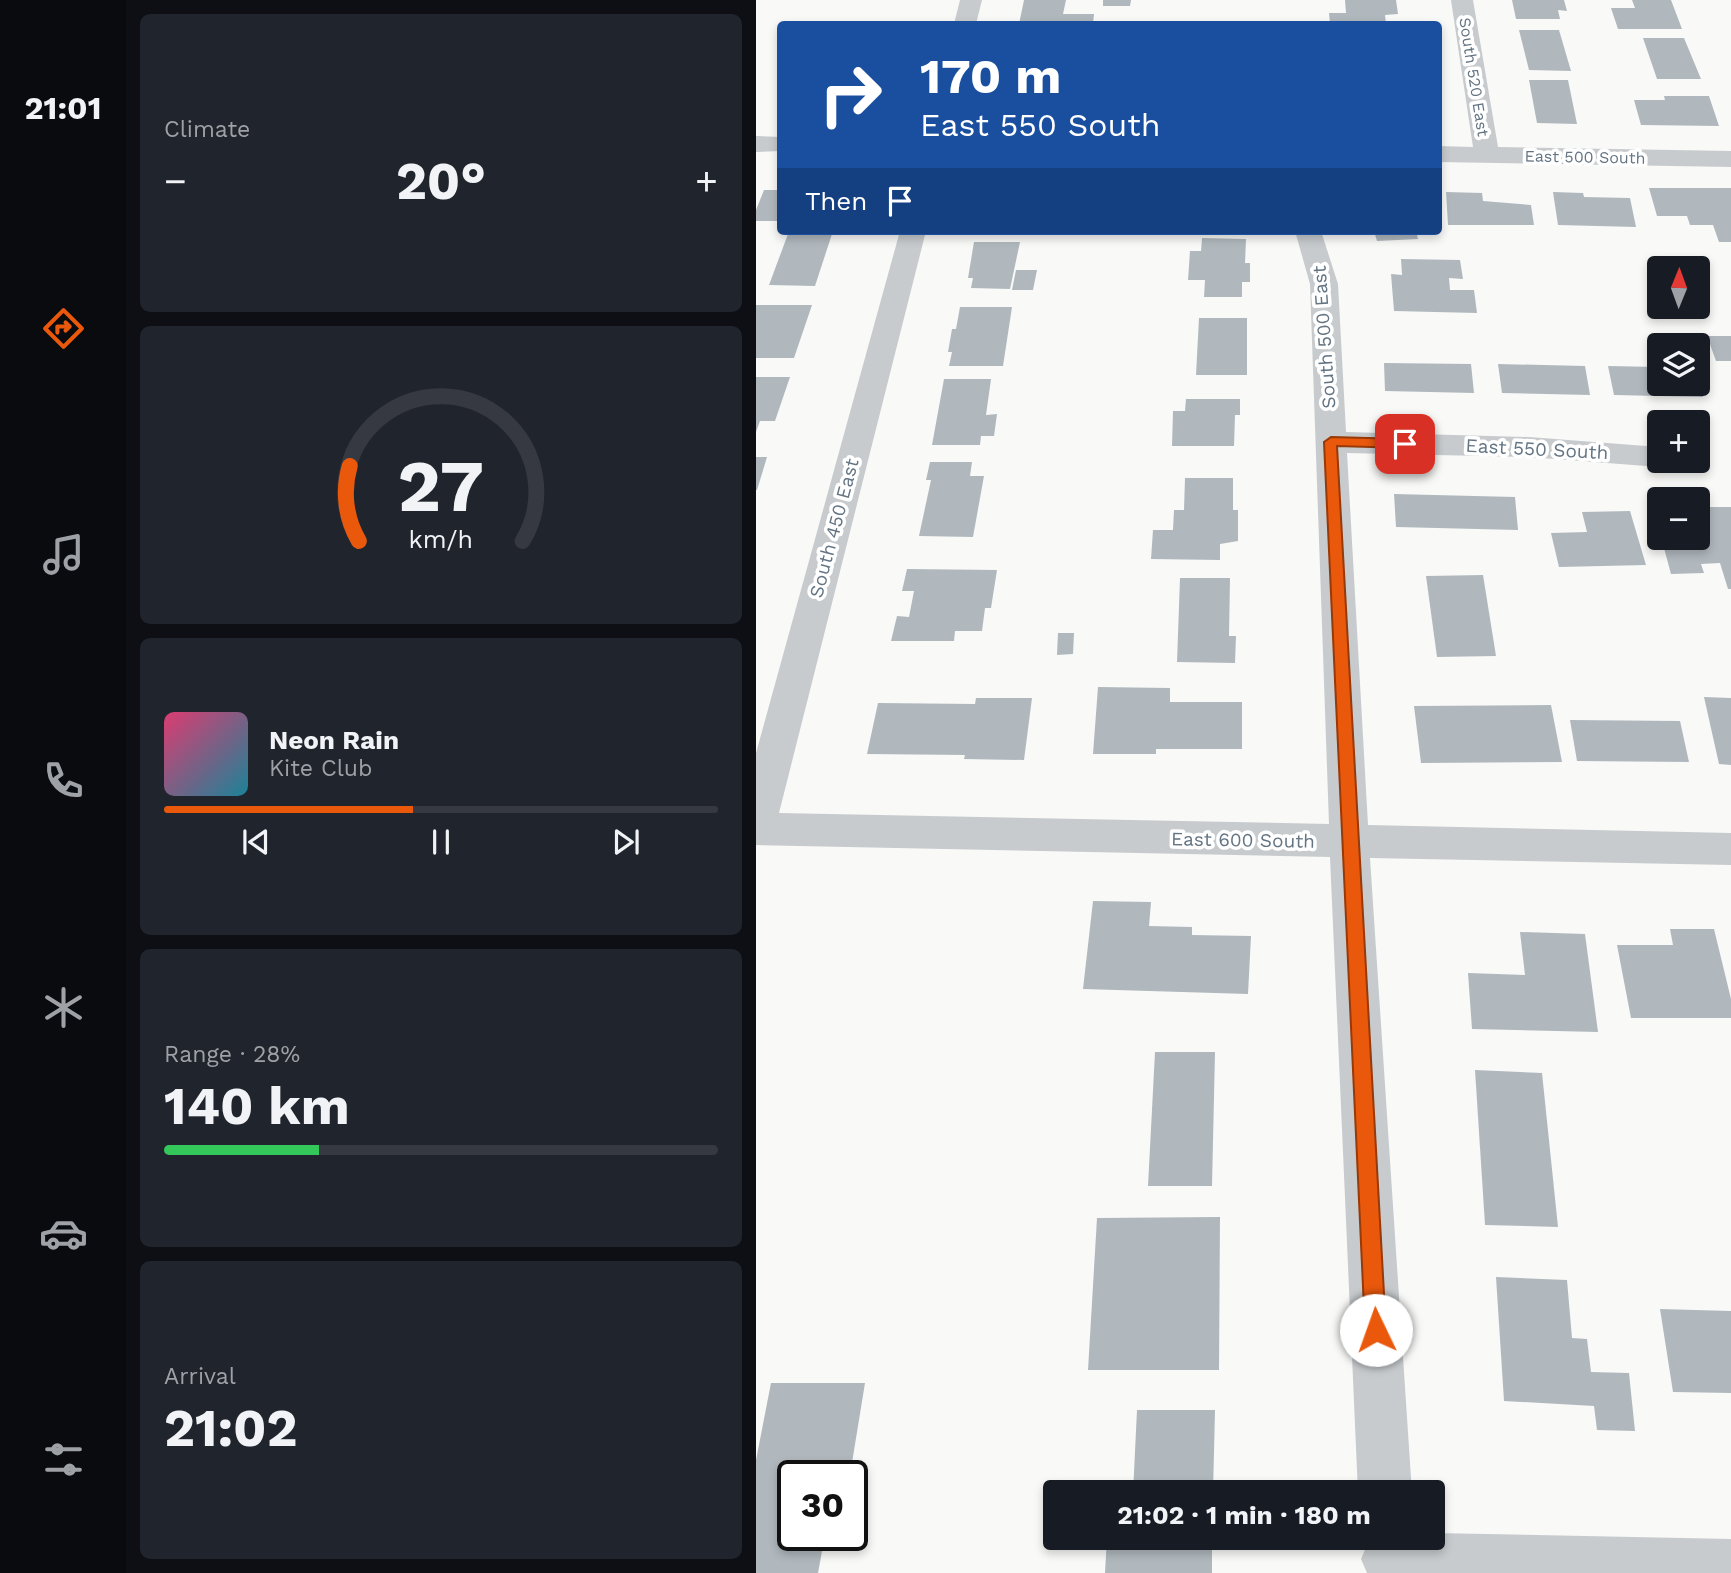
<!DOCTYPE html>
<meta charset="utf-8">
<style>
:root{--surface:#171b24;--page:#20242c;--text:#f1f3f6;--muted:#9ea1a6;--line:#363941;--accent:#ea580c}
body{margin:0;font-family:"Work Sans",sans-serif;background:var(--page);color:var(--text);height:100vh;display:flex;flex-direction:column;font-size:26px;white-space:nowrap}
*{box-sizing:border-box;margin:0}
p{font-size:23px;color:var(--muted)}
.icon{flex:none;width:38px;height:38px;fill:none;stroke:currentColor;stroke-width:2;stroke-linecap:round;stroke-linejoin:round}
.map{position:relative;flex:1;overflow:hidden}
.drawer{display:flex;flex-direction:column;gap:14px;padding:14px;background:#0d0f14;width:630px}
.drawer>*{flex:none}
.top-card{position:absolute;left:21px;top:21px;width:665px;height:214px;border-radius:7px;box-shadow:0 4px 10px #0003;background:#1a4fa0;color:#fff;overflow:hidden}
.needle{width:46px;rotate:1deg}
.controls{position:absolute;left:891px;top:256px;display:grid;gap:14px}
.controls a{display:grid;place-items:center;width:63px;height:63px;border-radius:7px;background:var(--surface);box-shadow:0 4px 10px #0003;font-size:35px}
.speed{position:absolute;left:21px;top:1460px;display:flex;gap:14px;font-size:35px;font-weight:700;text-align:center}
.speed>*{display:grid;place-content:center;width:91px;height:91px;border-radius:50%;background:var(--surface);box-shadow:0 4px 10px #0003;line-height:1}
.speed .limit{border:4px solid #111;border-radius:10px;background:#fff;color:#111}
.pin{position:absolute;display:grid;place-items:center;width:60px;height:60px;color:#fff;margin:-30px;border-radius:14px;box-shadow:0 4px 10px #0006}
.me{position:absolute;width:77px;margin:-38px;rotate:357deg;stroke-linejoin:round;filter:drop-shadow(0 0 5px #0008)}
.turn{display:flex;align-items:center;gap:24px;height:147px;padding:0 28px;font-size:32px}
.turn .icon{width:91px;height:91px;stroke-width:2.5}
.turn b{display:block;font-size:49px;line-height:60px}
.then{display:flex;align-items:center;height:66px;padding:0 28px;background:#0003;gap:14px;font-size:26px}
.big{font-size:52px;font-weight:700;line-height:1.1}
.drawer .widget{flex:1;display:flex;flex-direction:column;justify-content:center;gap:10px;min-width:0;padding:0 24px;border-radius:10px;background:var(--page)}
.drawer .dial{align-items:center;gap:0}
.dial svg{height:182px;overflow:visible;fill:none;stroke:var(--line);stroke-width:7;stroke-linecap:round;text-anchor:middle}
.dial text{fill:var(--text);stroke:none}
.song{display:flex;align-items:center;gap:21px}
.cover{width:84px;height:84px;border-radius:10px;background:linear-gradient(135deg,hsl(340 70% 55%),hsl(190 70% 35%))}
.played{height:7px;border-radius:4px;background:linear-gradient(90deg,var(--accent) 45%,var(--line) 45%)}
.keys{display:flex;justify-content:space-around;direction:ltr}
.heat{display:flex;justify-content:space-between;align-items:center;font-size:38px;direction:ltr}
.charge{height:10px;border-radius:5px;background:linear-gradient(90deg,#34c759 28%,var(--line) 0)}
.trip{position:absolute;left:287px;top:1480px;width:402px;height:70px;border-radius:7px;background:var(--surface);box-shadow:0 4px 10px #0003;font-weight:700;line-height:70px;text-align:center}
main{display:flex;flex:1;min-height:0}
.tabs{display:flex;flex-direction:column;width:126px;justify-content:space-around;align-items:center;background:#090b0e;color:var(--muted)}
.tabs .icon{width:49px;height:49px}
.tabs .selected{color:var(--accent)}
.tabs b{font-size:32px;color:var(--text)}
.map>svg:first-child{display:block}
.building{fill:#b0b8be}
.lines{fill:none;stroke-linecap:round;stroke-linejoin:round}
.minor{fill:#c7cbce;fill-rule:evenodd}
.route{fill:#ea580c;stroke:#983908;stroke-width:2}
.labels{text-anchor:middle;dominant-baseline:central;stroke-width:7;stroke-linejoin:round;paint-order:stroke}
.far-street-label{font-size:16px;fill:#637483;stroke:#fff}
.street-label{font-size:19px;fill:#637483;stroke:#fff}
</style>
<main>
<nav class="tabs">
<b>21:01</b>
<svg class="icon selected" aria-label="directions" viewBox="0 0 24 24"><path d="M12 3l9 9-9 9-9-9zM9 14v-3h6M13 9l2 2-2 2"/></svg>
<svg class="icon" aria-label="music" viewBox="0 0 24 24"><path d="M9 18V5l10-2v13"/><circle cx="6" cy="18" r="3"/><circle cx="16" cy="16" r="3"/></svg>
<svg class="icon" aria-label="phone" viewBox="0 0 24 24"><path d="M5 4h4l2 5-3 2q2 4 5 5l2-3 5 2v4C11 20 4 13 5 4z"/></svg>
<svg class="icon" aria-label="climate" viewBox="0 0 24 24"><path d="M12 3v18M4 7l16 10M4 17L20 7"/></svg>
<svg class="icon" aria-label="car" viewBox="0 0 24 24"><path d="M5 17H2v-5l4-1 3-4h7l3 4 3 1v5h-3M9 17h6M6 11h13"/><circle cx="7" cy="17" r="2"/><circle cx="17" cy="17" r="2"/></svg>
<svg class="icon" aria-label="filters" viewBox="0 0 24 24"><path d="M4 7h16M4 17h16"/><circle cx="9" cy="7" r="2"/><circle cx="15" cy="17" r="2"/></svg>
</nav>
<section class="drawer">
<div class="widget"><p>Climate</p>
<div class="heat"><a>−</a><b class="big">20°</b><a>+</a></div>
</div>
<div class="widget dial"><svg viewBox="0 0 100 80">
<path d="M14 69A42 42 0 1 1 86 69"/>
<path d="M14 69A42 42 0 0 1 10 36" stroke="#ea580c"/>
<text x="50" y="56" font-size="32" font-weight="700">27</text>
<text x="50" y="72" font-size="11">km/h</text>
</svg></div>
<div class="widget">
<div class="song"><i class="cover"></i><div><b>Neon Rain</b><p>Kite Club</p></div></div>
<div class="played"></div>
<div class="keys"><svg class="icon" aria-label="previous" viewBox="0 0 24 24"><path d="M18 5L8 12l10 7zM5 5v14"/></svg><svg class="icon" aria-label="pause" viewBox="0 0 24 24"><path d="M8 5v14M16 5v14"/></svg><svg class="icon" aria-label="next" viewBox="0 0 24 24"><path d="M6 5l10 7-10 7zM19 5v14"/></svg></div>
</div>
<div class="widget"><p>Range · 28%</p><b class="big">140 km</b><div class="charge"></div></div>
<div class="widget"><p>Arrival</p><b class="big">21:02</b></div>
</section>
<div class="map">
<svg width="975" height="1573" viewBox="0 0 975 1573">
<rect width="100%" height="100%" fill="#f9f9f7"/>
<!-- building -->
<g class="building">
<polygon points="268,0 310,0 307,14 338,14 337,24 263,24"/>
<polygon points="347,0 375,0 374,6 347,6"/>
<polygon points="589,0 640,0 642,14 629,15 630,24 574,24 573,13 590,13"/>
<polygon points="756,0 808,0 811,11 802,10 804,19 760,19"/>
<polygon points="876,0 915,0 926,29 862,29 855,8 879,8"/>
<polygon points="763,30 803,30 815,71 773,70"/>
<polygon points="887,38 928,38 945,79 901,79"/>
<polygon points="773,80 812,80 821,124 781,123"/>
<polygon points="908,96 953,96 963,126 885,125 878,100 909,100"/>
<polygon points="893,188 975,188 975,242 963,242 957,225 934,225 931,216 901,216"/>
<polygon points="8,190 24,190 24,221 0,221 0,210"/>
<polygon points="690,192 726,193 727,201 775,205 778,225 692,225"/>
<polygon points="797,192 827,193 828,197 874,198 880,227 802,225"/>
<polygon points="618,231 660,231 662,239 621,241"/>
<polygon points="32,234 76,234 59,286 13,285"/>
<polygon points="446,238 490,239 489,263 494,263 494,282 486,282 486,297 448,297 449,280 432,280 434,251 445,251"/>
<polygon points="218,242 264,242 254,289 215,288 217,278 212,278"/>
<polygon points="645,259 704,260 707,279 693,278 694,290 718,290 721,313 638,311 635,274 646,275"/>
<polygon points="260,270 281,270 277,290 256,290"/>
<polygon points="0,305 56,305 38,358 0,358"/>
<polygon points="204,307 256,307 247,366 193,366 196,352 192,352 196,329 200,329"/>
<polygon points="443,318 491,318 491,375 440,375"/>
<polygon points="951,336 975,336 975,361 960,361"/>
<polygon points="628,363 715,364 718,393 629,391"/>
<polygon points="742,364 829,366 834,395 746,393"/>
<polygon points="852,366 903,367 903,383 944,383 947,397 858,395"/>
<polygon points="0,377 34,377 19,421 4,421 0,432"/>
<polygon points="188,379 235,379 230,415 241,414 238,436 225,436 224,445 176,445"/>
<polygon points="430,399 484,399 484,415 479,415 478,446 416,446 417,411 429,411"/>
<polygon points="0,457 11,457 1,490 0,490"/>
<polygon points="174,462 216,462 214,476 228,476 217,537 163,536 175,480 170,480"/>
<polygon points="429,478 477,478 477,510 482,510 482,541 464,544 464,560 395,559 397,530 417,530 418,510 428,510"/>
<polygon points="638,494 759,497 762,530 640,527"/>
<polygon points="942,507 975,507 975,589 972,589 964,563 945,564 948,573 915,574 905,537 942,537"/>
<polygon points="874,511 890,565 803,567 795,533 831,532 826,512"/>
<polygon points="151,569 241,570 235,608 229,608 226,631 199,631 198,641 135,641 141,616 153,617 158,591 146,591"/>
<polygon points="727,575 740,656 681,657 670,576"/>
<polygon points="424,578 474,578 473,636 480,636 479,663 421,662"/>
<polygon points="302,633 318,633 317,654 301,655"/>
<polygon points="342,687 414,688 414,702 486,702 486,749 400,749 400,754 337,754"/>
<polygon points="948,697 975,698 975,765 963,764"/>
<polygon points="220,698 276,698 268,760 208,759 209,755 111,754 122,703 219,704"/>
<polygon points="795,705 806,762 665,763 658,706"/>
<polygon points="814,720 924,721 933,762 821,761"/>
<polygon points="337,901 395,902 393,926 436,927 436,935 495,936 492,994 327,989"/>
<polygon points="914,929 958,929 975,999 975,1018 875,1018 861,945 917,945"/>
<polygon points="764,932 829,934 842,1032 716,1029 712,973 769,975"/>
<polygon points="399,1052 459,1052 456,1186 392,1186"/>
<polygon points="719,1070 786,1073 802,1227 729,1225"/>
<polygon points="464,1217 463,1370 332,1370 341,1218"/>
<polygon points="740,1277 811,1280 816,1338 831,1339 835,1372 873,1373 879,1431 841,1430 838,1406 748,1401"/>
<polygon points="904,1309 975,1311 975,1393 917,1392"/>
<polygon points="15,1383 109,1383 94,1475 37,1475 37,1535 69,1535 62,1573 0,1573 0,1460"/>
<polygon points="381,1410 459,1410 457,1493 377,1493"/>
<polygon points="351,1538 456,1538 456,1573 349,1573"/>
</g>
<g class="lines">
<!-- minor -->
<g class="minor">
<polygon points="204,0 226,0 220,24 198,24"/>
<polygon points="695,0 717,0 742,147 975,151 975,167 682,162 682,146 717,147"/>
<polygon points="0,136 24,137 24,151 0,152"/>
<polygon points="144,231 170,231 23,813 573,824 554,284 539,231 565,231 582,284 590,432 773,437 903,447 903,460 917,460 914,464 903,467 773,457 591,453 612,825 975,833 975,865 614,858 656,1493 602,1493 574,857 0,845 0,753"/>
<polygon points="677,1533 975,1539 975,1573 611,1573 605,1559 613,1540 677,1538"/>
</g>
</g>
<!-- route -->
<polygon class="route" points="575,437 649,439 655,444 649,448 581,446 630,1330 627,1337 620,1340 612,1337 609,1330 568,442"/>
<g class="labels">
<!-- far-street labels -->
<g class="far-street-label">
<text transform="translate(718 77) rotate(81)">South 520 East</text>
<text transform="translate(829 157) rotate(1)">East 500 South</text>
</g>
<!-- street labels -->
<g class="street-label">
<text transform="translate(568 337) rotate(-94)">South 500 East</text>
<text transform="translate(781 449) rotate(3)">East 550 South</text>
<text transform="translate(78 528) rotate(-75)">South 450 East</text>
<text transform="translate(487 840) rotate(1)">East 600 South</text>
</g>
</g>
</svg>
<div class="controls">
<a><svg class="needle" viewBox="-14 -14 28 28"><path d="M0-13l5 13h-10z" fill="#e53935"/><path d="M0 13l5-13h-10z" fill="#9ea1a6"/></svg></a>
<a><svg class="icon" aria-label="layers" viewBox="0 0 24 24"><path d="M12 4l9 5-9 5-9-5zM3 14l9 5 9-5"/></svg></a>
<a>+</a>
<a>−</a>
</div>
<div class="speed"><div class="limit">30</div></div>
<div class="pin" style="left:649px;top:444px;background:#d93025"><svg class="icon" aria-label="arrive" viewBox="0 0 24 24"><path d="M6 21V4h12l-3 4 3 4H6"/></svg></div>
<svg class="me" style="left:620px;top:1330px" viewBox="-20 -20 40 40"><circle r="19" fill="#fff"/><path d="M0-13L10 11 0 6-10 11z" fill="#ea580c"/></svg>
<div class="trip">21:02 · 1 min · 180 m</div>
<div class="top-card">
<div class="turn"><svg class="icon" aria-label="right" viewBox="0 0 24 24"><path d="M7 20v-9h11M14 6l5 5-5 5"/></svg><div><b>170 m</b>East 550 South</div></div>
<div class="then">Then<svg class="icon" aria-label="arrive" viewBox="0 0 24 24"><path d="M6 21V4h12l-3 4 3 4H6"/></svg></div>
</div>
</div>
</main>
